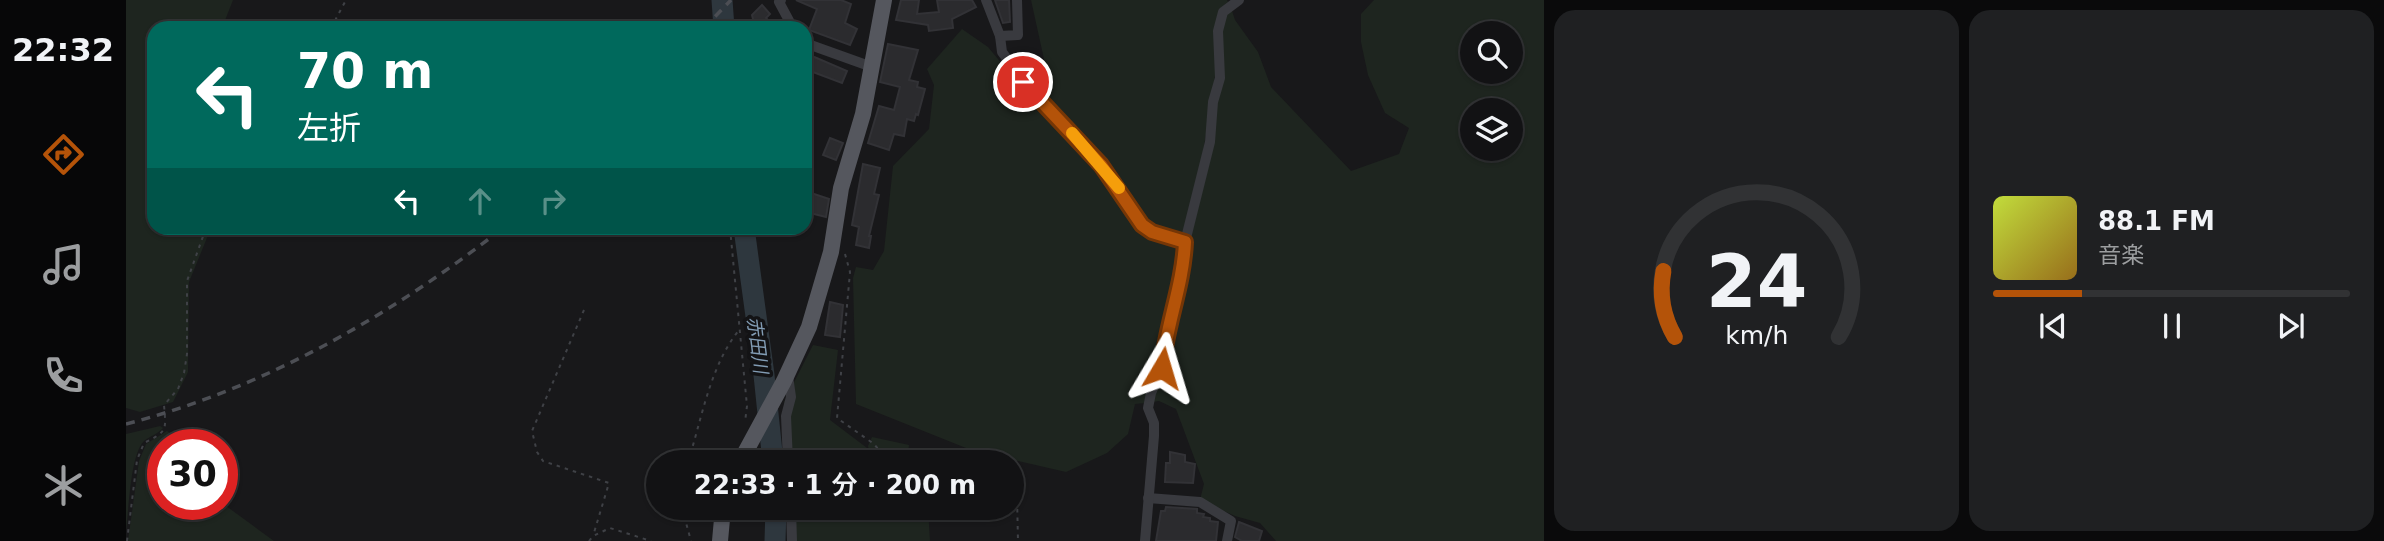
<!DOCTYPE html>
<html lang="ja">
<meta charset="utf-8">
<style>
:root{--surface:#121214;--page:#1f2022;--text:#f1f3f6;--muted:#9c9ea0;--line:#313234;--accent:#b45309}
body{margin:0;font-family:"DejaVu Sans","Noto Sans JP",sans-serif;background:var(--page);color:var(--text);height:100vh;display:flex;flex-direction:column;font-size:26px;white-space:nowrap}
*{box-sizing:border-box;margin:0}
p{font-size:23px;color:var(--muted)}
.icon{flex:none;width:38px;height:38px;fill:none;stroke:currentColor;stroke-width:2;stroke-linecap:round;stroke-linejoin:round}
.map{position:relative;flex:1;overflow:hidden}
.side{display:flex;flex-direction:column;gap:10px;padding:10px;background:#0a0a0b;width:840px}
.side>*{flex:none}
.top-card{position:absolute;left:21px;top:21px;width:665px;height:214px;border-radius:21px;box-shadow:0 2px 5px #0004,0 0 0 2px var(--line);background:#00695c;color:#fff;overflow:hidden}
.tools{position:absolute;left:1334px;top:21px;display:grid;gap:14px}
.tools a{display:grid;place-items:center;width:63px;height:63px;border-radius:50%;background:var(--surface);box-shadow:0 2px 5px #0004,0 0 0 2px var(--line);font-size:35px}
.speed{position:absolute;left:21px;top:429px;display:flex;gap:14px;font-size:35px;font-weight:700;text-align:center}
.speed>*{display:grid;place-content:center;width:91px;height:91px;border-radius:50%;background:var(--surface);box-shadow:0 2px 5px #0004,0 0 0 2px var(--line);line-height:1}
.speed .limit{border:10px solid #d22;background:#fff;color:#111}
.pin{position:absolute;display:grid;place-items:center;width:60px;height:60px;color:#fff;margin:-30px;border:4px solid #fff;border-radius:50%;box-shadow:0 2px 7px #0007}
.me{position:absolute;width:77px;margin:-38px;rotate:7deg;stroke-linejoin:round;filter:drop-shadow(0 0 5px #0008)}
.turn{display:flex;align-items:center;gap:24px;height:147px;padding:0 35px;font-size:32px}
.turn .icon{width:91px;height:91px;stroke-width:2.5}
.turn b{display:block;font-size:49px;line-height:60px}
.lanes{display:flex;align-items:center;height:66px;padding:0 35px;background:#0003;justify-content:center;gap:35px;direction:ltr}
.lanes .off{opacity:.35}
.side .widget{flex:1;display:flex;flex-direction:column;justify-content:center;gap:10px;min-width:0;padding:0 24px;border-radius:21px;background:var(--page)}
.side .dial{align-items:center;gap:0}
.dial svg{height:182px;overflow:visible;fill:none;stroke:var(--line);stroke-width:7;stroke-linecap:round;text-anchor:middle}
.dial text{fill:var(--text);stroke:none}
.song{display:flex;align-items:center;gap:21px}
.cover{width:84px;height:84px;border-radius:10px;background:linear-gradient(135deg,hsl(70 70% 55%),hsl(40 70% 35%))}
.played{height:7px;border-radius:4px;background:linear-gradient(90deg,var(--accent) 25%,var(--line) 25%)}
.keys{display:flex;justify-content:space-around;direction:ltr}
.side .tiles{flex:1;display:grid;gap:10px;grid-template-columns:repeat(2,1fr)}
.trip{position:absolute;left:520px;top:450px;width:378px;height:70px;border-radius:35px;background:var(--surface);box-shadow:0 2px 5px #0004,0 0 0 2px var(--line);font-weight:600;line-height:70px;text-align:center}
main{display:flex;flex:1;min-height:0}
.dock{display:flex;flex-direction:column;width:126px;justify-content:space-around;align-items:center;background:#070708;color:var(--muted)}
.dock .icon{width:49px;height:49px}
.dock .selected{color:var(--accent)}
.dock b{font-size:32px;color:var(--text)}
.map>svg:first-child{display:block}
.green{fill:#1e251f;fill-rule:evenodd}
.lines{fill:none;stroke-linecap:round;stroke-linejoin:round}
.river{stroke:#2e373e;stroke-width:21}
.building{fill:#2b2b2e;stroke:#323236;stroke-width:2}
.path{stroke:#3f4146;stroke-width:2;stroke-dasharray:3.5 5;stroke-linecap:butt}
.street{stroke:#393a3f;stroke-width:10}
.primary{stroke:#55575e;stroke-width:16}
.rail{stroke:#4c4e54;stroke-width:3.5;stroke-dasharray:9 7;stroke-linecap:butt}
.route-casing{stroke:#753606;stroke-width:18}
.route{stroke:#b45309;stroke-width:12}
.slow{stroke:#f59e0b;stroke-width:12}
.labels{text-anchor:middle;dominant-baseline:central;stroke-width:7;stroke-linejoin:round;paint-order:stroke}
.water-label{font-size:19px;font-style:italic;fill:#829cb4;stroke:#131315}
</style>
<main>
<nav class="dock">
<b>22:32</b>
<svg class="icon selected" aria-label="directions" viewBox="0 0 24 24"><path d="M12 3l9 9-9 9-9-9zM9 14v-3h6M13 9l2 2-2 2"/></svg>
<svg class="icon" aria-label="music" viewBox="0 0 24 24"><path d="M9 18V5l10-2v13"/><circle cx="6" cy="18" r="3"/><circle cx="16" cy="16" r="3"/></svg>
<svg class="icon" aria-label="phone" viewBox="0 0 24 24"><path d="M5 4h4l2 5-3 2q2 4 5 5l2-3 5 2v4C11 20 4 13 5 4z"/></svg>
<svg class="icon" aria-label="climate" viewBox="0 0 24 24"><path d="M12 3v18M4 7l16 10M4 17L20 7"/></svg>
</nav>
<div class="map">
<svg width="1418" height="541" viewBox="0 0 1418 541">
<rect width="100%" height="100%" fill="#18181a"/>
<!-- green -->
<g class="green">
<polygon points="0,0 107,0 96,28 83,28 74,24 71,28 28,28 28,228 85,228 63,282 62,372 47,402 14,412 0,408"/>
<path d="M905 0H1101L1102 2 1097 6C1090 85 1076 161 1061 238 1050 294 1040 350 1019 403L1009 404 1002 434 981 453 940 472 845 450 730 404 727 278 730 267 747 270 758 251 767 166 803 129 808 85 801 69 836 29 862 47 901 94 925 91Z"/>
<path d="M1248 0H1418V541H1150L1134 523 1109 516 1074 500 1078 484 1050 409 1033 401 1026 402 1087 142 1095 32 1099 13 1105 8 1109 20 1132 52 1145 87 1225 171 1273 154 1283 128 1259 113 1242 75 1235 42V14ZM1346 33H1384V72H1346ZM1346 110H1384V149H1346Z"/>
<polygon points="687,345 712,350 704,420 741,448 744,462 662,462 658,402"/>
<path d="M34 426 37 428C32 434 24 436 18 441 4 455 3 510 0 530V434Z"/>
<polygon points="41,431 49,437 51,444 37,444 37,504 96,503 148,541 2,541 13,461 20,444"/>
<polygon points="746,437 783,445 781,462 746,462 742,446"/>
<polygon points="663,508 802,508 804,541 664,541"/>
</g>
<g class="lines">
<!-- river -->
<g class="river">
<polyline points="596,0 598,28"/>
<polyline points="618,228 638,375 647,462"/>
<polyline points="649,541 650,508"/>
</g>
</g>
<!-- building -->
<g class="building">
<polygon points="670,0 715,0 725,4 719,23 731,29 724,45 683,30 691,9"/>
<polygon points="775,0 793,0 791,14 813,12 811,0 846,0 850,7 826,19 827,28 803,31 802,25 770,20"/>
<polygon points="869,0 883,0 884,22 877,23"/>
<polygon points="636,5 644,14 640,18 650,28 637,28 627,19 626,15"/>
<polygon points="762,44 792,50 783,80 792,82 791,87 799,89 792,115 790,114 788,121 781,119 778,136 768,134 763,150 742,143 753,106 768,110 774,87 754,82"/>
<polygon points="679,53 721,71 716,83 679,69"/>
<polygon points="704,138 717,143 710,160 697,155"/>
<polygon points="737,164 754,168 748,194 753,195 743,236 745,236 743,248 730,245 733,227 726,225"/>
<polygon points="685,193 703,199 700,217 680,212"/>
<polygon points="704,302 717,305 714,337 699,335"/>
<polygon points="1044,452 1059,455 1059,462 1069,464 1067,483 1039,482 1040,463 1044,463"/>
<polygon points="1040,507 1071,509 1071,513 1078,514 1077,517 1084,518 1084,521 1092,522 1090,541 1030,541 1035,511 1039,511"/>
<polygon points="1113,522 1136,531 1133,541 1116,541 1109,537"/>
</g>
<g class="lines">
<!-- path -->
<g class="path">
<polyline points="205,28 220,0"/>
<polyline points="604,228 621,406 619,422"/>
<polyline points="719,254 724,272 711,418 748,444 763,462"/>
<polyline points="458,310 406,431 411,452 417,461 483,483 467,536"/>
<path d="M562 462C576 418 584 366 613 330"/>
<polyline points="886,497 891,497 892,541"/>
<polyline points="556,508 565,541"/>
<path d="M1 541 11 460 18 443C42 431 40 430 38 405L52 389 58 373 61 354V281L80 228"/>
<polyline points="463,541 467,536 484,528 525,541"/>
</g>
<!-- street -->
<g class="street">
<polyline points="655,0 653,2 667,28"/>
<polyline points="860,0 874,36 876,52 907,94 961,148 988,181 1016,225 1026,232 1059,242"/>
<polyline points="874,36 892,35 891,0"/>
<polyline points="679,43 746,67"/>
<polyline points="662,376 665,397 660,416 662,462"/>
<polyline points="1022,498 1074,502 1105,521 1101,541"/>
<polyline points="665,508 666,541"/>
<polyline points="1019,541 1028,436 1028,423 1022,408 1025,393 1036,368 1042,324 1058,267 1059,242 1084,142 1087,102 1094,78 1092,31 1097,12 1113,0"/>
</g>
<!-- primary -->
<g class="primary">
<polyline points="614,462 658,381 683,327 705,252 715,188 737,114 758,0"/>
<polyline points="594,541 597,508"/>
</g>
<!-- rail -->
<g class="rail">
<polyline points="578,28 605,0"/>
<path d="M0 424C139 388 264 316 377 228"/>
</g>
</g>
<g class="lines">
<!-- route casing -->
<g class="route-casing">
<path id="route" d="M897 82 975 165 1016 225 1026 232 1059 242C1057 286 1040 325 1036 368"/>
</g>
<!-- route -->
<use href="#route" class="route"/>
<!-- slow -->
<polyline class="slow" points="946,133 993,188"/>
</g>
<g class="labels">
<!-- water labels -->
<g class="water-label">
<text transform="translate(632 345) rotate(83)">赤田川</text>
</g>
</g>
</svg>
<div class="tools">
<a><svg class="icon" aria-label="search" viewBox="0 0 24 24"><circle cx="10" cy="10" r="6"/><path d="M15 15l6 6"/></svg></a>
<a><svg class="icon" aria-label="layers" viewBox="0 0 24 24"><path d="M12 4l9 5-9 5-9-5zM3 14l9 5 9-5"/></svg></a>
</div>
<div class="speed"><div class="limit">30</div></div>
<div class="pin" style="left:897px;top:82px;background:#d93025"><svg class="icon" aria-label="arrive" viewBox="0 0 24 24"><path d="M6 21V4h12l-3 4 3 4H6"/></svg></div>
<svg class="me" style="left:1036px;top:368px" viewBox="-20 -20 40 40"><path d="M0-17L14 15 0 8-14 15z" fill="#b45309" stroke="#fff" stroke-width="4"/></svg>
<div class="trip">22:33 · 1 分 · 200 m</div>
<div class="top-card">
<div class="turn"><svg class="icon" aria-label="left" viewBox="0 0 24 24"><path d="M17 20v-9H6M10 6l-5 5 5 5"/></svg><div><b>70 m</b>左折</div></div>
<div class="lanes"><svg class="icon" aria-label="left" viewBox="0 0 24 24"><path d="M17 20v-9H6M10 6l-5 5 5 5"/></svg><svg class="icon off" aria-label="ahead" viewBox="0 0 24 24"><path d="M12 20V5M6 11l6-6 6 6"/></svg><svg class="icon off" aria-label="right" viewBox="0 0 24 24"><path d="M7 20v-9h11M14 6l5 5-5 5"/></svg></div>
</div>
</div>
<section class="side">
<div class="tiles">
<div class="widget dial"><svg viewBox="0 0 100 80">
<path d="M14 69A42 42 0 1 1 86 69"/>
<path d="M14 69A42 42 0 0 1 9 40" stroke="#b45309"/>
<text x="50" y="56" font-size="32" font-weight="700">24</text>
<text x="50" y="72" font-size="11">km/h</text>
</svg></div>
<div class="widget">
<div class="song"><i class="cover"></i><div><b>88.1 FM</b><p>音楽</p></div></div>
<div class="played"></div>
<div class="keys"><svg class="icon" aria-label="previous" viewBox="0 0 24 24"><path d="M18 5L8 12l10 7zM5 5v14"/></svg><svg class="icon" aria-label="pause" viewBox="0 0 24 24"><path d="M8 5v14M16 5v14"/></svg><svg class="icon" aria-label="next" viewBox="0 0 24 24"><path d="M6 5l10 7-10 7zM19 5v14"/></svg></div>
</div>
</div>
</section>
</main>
